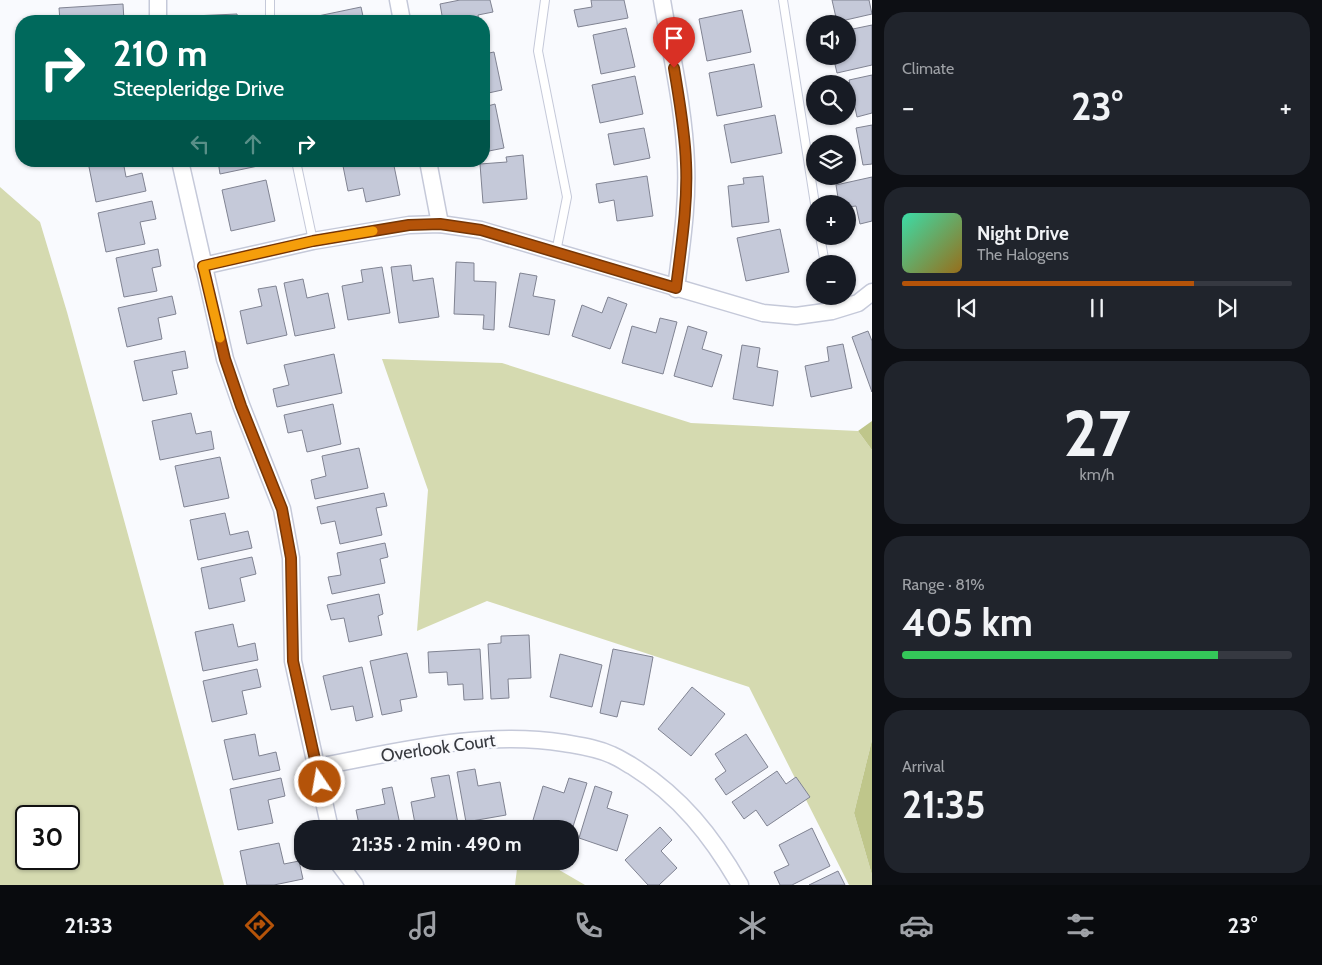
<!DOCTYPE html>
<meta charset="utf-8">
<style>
:root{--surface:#171b24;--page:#20242c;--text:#f1f3f6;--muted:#9ea1a6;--line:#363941;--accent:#b45309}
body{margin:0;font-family:Cabin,sans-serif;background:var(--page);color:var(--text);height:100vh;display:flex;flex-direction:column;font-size:19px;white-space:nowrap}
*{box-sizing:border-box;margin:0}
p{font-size:16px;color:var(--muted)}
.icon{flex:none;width:28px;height:28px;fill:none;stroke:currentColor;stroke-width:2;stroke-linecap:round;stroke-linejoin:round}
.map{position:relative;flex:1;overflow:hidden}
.drawer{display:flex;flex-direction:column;gap:12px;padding:12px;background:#0d0f14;width:450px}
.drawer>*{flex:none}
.hud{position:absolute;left:15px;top:15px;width:475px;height:152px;border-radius:20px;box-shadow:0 1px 4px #0004;background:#00695c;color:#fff;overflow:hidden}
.fabs{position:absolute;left:806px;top:15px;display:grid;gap:10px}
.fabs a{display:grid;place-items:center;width:50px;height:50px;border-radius:50%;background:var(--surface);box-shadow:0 1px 4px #0004;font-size:25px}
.speed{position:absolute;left:15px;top:805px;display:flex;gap:10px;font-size:25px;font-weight:700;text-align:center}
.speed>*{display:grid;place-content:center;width:65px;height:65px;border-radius:50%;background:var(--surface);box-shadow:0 1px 4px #0004;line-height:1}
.speed .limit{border:2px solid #111;border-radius:8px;background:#fff;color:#111}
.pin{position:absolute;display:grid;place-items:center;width:42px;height:42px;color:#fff;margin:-51px -21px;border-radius:50% 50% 50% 0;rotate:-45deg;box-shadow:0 0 5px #0007}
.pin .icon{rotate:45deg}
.me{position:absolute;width:55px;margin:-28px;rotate:348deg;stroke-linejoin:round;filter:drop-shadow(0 0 4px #0008)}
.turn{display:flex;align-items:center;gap:18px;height:105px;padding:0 15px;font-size:22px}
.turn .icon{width:65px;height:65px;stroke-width:2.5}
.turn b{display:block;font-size:35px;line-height:42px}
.lanes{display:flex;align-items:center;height:48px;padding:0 15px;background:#0003;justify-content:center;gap:25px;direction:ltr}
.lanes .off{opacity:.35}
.big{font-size:38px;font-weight:700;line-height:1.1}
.drawer .tile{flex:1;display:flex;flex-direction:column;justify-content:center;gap:8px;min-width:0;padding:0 18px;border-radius:20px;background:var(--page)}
.drawer .dial{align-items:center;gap:0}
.dial b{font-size:65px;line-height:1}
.song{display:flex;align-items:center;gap:15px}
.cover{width:60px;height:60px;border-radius:8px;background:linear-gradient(135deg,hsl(160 70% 55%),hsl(40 70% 35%))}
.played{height:5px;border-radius:2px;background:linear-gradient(90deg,var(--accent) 75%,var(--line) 75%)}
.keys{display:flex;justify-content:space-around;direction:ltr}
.heat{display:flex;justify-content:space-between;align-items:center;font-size:28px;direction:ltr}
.charge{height:8px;border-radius:4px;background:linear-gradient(90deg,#34c759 81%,var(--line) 0)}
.trip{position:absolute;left:294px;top:820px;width:285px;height:50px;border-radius:20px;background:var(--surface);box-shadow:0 1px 4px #0004;font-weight:700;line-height:50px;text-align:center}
.tab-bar{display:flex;height:80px;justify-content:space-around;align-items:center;background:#090b0e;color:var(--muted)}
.tab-bar .icon{width:35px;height:35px}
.tab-bar .current{color:var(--accent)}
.tab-bar b{font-size:22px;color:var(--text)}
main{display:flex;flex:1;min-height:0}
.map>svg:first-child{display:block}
.green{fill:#d5dab0;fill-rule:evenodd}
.forest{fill:#bfc68b}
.building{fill:#c5c9d9;stroke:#808392}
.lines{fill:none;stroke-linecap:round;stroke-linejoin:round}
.service-casing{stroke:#c5c9d9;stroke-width:10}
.minor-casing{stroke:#c5c9d9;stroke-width:19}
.service{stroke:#fff;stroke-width:8}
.minor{stroke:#fff;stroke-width:16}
.route-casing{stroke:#753606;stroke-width:12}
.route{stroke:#b45309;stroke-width:9}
.slow{stroke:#f59e0b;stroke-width:9}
.labels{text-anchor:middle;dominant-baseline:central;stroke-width:5;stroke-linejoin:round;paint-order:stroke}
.street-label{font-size:18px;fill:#393b41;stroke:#f9fafe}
</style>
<main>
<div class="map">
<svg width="872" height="885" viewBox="0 0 872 885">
<rect width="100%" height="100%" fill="#f9fafe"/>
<!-- green -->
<g class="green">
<path d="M0 187 40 222 67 312 224 885H0ZM26 816H69V859H26Z"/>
<polygon points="382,359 502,363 691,423 858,431 872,450 872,740 854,813 872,875 872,885 849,885 749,687 487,601 417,631 428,490"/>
<polygon points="518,861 549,864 585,885 515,885"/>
</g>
<!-- forest -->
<g class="forest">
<polygon points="872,421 872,450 858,431"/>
<polygon points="872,740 872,875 854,813"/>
</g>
<!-- building -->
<g class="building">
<polygon points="460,0 490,0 493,12 478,15 479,21 443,21 440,4"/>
<polygon points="591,0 624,0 628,18 578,27 574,10 592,7"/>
<polygon points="832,0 869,0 872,14 837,22"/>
<polygon points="123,4 124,21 60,21 59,8"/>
<polygon points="361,7 364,21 319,21 318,16"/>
<polygon points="742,10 751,52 707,61 699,19"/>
<polygon points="237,14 238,21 193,21 193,16"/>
<polygon points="872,25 872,65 837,73 833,56 848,56 848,30"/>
<polygon points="626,28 635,67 601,74 593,35"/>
<polygon points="494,52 502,90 484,94 484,54"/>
<polygon points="754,64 762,107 717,116 709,73"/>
<polygon points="872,75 872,113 857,117 849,80"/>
<polygon points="635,76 643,114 600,123 592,85"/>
<polygon points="495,104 504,148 484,152 484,107"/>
<polygon points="775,115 782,153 731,163 724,125"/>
<polygon points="872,125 872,164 863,165 856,128"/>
<polygon points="644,128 650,158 614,165 608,134"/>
<polygon points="523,155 527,199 483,203 480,164 507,162 506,157"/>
<polygon points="93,161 123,161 126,177 142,173 146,191 96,202 88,162"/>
<polygon points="218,161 257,161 258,166 220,174"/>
<polygon points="367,161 393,161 400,195 366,202 363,188 348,191 343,166"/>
<polygon points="647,176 653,216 617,221 614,200 599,203 596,184"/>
<polygon points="763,176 769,222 732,227 728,186 744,184 743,178"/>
<polygon points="872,177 872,221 860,224 856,206 848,207 848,204 839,204 836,185"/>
<polygon points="266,180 275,221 231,231 222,190"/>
<polygon points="152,201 156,219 140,222 145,244 106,252 98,213"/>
<polygon points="780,229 789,272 746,281 737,238"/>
<polygon points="158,249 161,266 152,268 157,291 124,297 116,258"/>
<polygon points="456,262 474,263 474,281 496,282 494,330 483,329 484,315 454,314"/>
<polygon points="411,265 413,281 433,278 439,317 399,323 391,267"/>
<polygon points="382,267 390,313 348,320 342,286 363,282 361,270"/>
<polygon points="520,273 537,276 533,296 555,300 549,335 509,327"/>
<polygon points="303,279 307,298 328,293 335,328 295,336 284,283"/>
<polygon points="276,286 287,335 247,344 240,311 262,306 258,289"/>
<polygon points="172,296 176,314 158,318 162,339 127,347 118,308"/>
<polygon points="608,297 627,304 610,349 572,336 582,305 602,313"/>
<polygon points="660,318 677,322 663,374 622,363 632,326 656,333"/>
<polygon points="688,326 707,332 702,349 722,355 712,387 674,376"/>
<polygon points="868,331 872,341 872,392 852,337"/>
<polygon points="843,344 852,388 811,397 805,366 829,361 827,347"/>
<polygon points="742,345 760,348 757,367 778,371 773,406 733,399"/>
<polygon points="185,351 188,368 172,371 177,394 143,401 134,361"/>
<polygon points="334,354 342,393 277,407 273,389 289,385 284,365"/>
<polygon points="333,404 341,444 307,452 302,430 288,433 284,415"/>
<polygon points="191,413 196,434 211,431 214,449 160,460 152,421"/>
<polygon points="359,448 368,488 315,499 311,480 326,476 322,456"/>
<polygon points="220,457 229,498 184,507 175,466"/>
<polygon points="384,493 387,506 376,508 382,535 340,544 335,521 321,524 317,507"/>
<polygon points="225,513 230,535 248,531 252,548 198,560 190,520"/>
<polygon points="385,543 388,557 380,559 385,583 332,594 328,577 341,575 337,553"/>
<polygon points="252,557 256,574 240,578 245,601 209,609 201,568"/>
<polygon points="379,594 383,614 378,616 382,635 349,642 344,618 331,620 327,605"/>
<polygon points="233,624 238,647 255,643 258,660 203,671 195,632"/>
<polygon points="529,635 531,678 508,679 509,698 491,699 488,644 501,643 501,636"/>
<polygon points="480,649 483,699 464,700 463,684 448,685 447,672 429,673 428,652"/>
<polygon points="613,649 653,657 644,705 621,701 617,717 600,713"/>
<polygon points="407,653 417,697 400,700 402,711 382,715 370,661"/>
<polygon points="560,654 602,665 592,707 550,697"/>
<polygon points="362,667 373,717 356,721 353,706 331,710 323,676"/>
<polygon points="257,669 261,687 242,691 247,714 212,722 203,681"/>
<polygon points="692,687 725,714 691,756 658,729"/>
<polygon points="255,734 259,756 276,752 280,770 233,780 224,740"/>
<polygon points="746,734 768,767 726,795 715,779 726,771 715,754"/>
<polygon points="475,769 478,786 500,782 506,815 466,822 457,772"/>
<polygon points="777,771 786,784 796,777 810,797 767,826 756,810 744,819 732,802"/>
<polygon points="449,775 459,829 416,829 411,802 435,797 431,778"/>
<polygon points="281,778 285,796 268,800 273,823 238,830 230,789"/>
<polygon points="569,778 587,783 570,836 570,829 537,829 531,827 543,786 564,793"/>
<polygon points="595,786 612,792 607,808 628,815 617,851 579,838"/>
<polygon points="392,787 401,829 360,829 356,810 385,804 382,789"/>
<polygon points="660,827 672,840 661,851 677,868 659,885 648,885 625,860"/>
<polygon points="812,828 830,866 792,885 780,885 774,872 789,865 779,845"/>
<polygon points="279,843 284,864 299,861 303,879 274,885 247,885 240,851"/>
<polygon points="838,871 845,885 809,885"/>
</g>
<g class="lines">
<!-- service casing -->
<g class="service-casing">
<g id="service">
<polyline points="270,0 270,21"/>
<polyline points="545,0 538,51 567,197 556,252"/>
<polyline points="783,0 815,204"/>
<polyline points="296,161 313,241"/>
<polyline points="820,236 825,264"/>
<polyline points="830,296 832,311"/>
</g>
</g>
<!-- minor casing -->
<g class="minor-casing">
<g id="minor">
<polyline points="158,0 158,21"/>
<polyline points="398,0 402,21"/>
<path d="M662 0C671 54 684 108 686 163 688 205 681 247 676 289"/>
<polyline points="180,161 225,359 241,405 282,509 291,558 293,661 330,829"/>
<polyline points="428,161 440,224"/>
<polyline points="203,266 313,241 409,225 440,224 481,230 763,313 796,316 832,311 858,303 872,292"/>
<path d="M317 767C398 752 481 730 564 743 581 746 597 748 612 755 619 758 625 762 632 766 680 796 712 836 740 885"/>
<polyline points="337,861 355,885"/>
</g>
</g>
<!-- service -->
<use href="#service" class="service"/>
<!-- minor -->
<use href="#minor" class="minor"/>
</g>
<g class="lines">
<!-- route casing -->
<g class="route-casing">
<path id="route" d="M320 782 293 661 291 558 282 509 241 406 225 359 203 266 313 241 409 225 440 224 481 230 676 288C681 247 688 205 686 163 685 131 679 99 674 68"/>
</g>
<!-- route -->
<use href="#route" class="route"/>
<!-- slow -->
<polyline class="slow" points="220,338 203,266 313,241 373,231"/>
</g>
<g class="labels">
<!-- street labels -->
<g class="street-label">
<text transform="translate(438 748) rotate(-8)">Overlook Court</text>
</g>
</g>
</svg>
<div class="fabs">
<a><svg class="icon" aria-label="sound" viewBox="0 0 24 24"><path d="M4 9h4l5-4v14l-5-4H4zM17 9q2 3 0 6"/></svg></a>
<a><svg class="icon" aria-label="search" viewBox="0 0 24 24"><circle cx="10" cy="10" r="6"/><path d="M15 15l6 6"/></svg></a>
<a><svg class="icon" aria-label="layers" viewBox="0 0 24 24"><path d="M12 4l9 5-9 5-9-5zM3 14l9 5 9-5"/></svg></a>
<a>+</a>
<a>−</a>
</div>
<div class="speed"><div class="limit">30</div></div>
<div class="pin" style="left:674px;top:68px;background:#d93025"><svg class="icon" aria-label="arrive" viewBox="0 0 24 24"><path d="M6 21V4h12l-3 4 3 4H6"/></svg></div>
<svg class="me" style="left:320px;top:782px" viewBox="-20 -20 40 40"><circle r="17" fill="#b45309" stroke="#fff" stroke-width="3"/><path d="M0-11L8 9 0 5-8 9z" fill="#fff"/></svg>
<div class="trip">21:35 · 2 min · 490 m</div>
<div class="hud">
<div class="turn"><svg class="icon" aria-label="right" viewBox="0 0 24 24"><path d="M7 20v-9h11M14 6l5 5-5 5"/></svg><div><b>210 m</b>Steepleridge Drive</div></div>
<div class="lanes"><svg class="icon off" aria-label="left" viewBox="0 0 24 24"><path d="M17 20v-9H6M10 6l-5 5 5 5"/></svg><svg class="icon off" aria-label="ahead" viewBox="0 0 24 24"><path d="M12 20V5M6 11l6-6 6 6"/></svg><svg class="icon" aria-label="right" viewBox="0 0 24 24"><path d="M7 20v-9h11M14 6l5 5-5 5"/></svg></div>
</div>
</div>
<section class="drawer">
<div class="tile"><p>Climate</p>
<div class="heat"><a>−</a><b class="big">23°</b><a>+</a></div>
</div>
<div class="tile">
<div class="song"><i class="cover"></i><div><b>Night Drive</b><p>The Halogens</p></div></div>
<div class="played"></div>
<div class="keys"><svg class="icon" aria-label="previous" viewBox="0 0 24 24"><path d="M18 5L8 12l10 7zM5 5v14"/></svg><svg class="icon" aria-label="pause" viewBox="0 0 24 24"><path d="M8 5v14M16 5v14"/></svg><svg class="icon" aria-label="next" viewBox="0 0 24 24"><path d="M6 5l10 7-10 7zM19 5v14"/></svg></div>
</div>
<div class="tile dial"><b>27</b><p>km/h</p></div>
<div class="tile"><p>Range · 81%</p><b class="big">405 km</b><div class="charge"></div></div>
<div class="tile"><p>Arrival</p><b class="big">21:35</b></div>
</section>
</main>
<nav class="tab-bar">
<b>21:33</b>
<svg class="icon current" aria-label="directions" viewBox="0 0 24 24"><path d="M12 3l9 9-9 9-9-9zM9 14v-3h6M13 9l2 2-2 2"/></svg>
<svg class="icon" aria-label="music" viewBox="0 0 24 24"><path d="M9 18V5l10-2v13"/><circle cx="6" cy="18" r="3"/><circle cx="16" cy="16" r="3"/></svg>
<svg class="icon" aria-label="phone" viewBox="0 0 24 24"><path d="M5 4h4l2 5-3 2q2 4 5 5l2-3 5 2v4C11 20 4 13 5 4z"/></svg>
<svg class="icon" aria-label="climate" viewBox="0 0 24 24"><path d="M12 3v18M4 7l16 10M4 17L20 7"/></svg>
<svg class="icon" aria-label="car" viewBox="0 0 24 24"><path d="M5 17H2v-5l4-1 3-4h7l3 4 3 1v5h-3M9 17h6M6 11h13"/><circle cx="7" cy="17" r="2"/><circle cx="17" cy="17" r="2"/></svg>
<svg class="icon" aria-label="filters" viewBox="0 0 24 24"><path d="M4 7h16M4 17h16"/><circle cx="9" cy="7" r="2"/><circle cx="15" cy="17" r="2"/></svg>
<b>23°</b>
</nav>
